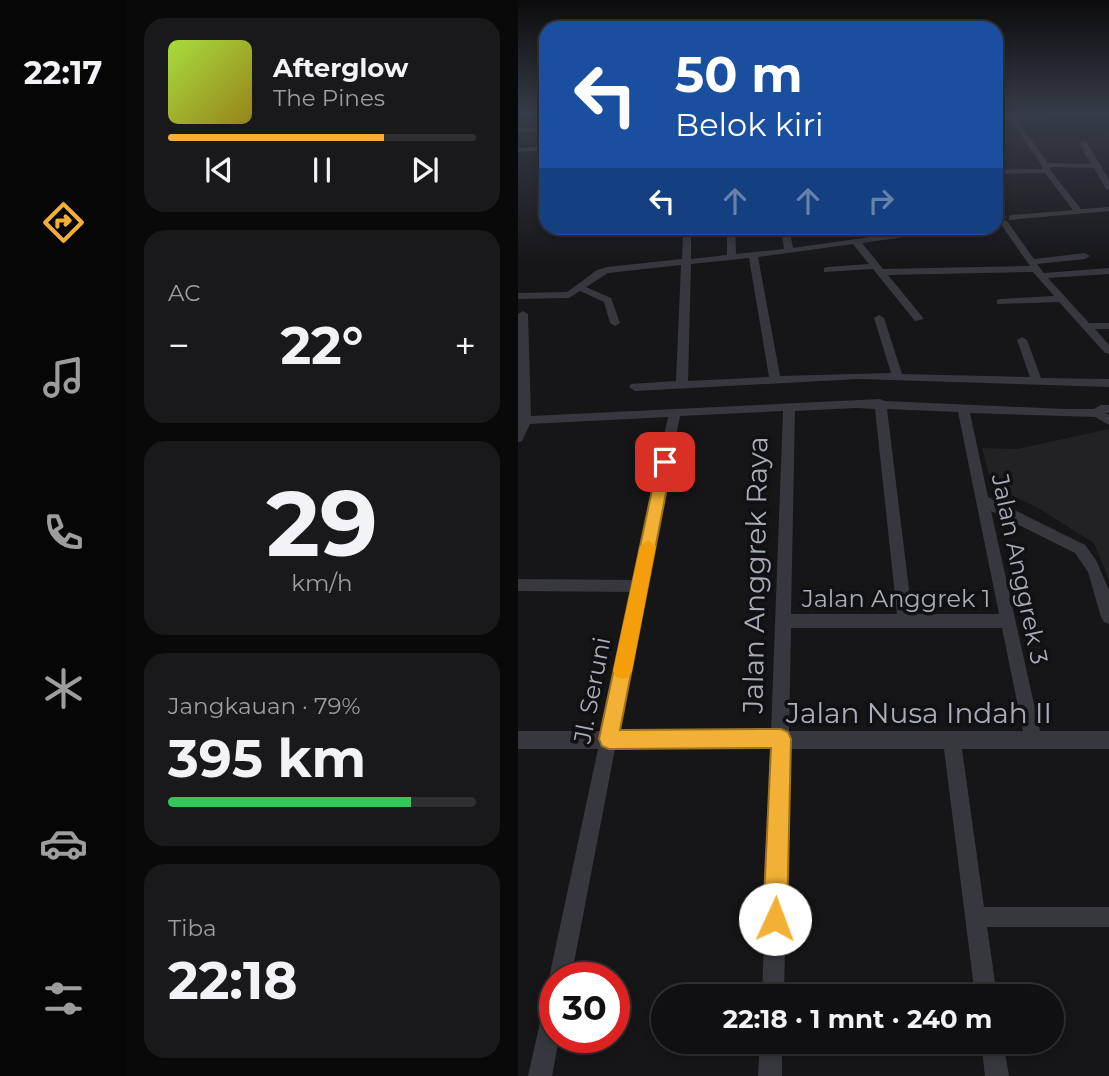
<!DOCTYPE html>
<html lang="id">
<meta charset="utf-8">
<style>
:root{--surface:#101012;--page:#19191b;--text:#f1f3f6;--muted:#9c9d9f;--line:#303032;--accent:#f2b134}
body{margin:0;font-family:Montserrat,sans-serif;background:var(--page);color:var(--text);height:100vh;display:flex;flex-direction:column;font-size:26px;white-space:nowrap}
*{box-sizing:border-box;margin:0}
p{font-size:23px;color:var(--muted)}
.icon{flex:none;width:38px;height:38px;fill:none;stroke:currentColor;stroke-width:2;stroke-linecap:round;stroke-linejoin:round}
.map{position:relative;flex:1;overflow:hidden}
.details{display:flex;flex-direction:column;gap:18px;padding:18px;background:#09090a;width:392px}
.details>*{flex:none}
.banner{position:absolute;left:21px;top:21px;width:464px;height:214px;border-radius:21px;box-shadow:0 4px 10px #0003,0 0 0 2px var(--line);background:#1a4fa0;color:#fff;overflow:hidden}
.speed{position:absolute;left:21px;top:962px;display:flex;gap:14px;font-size:35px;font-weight:700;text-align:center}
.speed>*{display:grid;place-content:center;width:91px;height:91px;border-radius:50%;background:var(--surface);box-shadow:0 4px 10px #0003,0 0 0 2px var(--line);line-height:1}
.speed .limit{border:10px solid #d22;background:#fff;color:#111}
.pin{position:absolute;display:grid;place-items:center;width:60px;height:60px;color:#fff;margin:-30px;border-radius:14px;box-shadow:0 4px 10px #0006}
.me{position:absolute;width:77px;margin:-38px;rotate:2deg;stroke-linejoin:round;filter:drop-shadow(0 0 5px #0008)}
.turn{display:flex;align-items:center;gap:24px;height:147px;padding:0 21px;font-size:32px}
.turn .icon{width:91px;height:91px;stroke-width:2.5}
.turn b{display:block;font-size:49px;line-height:60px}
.lanes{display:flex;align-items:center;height:66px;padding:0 21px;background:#0003;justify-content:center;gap:35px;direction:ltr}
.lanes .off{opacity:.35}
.big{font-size:52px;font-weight:700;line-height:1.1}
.details .widget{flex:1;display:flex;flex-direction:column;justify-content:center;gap:10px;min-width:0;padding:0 24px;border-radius:21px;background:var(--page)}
.details .dial{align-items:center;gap:0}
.dial b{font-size:91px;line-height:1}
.song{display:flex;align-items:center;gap:21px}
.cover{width:84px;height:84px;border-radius:10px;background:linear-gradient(135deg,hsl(80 70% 55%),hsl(50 70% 35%))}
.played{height:7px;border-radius:4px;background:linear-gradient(90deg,var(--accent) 70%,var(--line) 70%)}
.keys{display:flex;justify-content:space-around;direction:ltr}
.heat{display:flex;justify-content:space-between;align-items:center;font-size:38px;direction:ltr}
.charge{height:10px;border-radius:5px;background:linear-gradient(90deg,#34c759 79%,var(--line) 0)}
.trip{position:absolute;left:133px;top:984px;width:413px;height:70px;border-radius:35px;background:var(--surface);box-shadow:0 4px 10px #0003,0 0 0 2px var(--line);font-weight:700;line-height:70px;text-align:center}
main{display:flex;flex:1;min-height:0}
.tabs{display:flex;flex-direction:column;width:126px;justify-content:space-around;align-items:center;background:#060607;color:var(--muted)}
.tabs .icon{width:49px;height:49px}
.tabs .current{color:var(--accent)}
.tabs b{font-size:32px;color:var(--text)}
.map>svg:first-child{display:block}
.built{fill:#222225}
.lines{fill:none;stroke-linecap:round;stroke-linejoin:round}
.street{fill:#37383d;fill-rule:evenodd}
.route{fill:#f2b134;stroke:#9d7322;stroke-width:2}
.slow{fill:#f59e0b}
.labels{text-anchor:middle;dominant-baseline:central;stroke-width:7;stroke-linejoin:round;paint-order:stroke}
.street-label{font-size:24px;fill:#a8adb8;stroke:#111113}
.near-street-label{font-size:28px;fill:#a8adb8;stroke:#111113}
</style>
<main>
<nav class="tabs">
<b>22:17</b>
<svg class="icon current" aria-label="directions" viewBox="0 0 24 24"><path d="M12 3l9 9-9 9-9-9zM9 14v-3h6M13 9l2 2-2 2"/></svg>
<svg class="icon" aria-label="music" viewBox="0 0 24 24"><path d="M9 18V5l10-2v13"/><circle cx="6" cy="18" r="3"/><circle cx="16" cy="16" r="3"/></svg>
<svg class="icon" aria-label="phone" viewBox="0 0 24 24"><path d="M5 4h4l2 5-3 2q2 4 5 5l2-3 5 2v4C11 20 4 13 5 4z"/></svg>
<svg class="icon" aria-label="climate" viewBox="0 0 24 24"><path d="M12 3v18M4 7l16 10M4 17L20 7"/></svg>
<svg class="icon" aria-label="car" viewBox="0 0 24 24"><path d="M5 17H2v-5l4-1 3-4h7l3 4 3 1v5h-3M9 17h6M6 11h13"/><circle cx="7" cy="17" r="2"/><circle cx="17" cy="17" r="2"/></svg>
<svg class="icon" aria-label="filters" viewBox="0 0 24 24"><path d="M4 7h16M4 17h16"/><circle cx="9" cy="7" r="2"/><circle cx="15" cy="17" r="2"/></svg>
</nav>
<section class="details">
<div class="widget">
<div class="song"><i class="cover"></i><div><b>Afterglow</b><p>The Pines</p></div></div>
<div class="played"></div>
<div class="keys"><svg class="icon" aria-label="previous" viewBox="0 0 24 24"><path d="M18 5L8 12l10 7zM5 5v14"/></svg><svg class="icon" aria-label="pause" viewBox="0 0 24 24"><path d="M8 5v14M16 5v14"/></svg><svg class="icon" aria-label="next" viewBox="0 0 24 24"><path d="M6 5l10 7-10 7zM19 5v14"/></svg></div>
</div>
<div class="widget"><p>AC</p>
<div class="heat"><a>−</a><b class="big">22°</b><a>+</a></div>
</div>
<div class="widget dial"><b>29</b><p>km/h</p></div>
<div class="widget"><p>Jangkauan · 79%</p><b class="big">395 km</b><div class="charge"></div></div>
<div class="widget"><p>Tiba</p><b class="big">22:18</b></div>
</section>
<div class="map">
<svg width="591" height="1076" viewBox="0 0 591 1076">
<rect width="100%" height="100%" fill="#161618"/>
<!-- built -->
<polygon class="built" points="591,429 591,580 576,543 520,508 474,486 464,448 499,449"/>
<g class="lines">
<!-- street -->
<g class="street">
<polygon points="478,116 528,116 526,119 499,120 530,163 573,164 561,143 568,141 591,180 591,189 588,189 576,168 533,167 532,170 563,209 591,207 591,211 491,220 491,216 494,215 555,210 527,173 478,174 478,170 524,169 524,166 493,120 478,120"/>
<rect x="0" y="128" width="28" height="4"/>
<polygon points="28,146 28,150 0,152 0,148"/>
<polygon points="478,199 482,201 488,218 481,216 478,209"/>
<path d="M486 220 489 221 516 259 567 253 572 256 567 259 519 264 526 273 591 268V274L530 278 571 323H591V329H577L591 345V354L587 353 541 302 479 304V300L482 299 536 296 515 272 370 275 406 319 397 321 355 269 306 272V268L309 267 351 264 335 244 240 257 262 376 373 373 356 318 361 315 366 318 384 374 512 377 499 340 504 337 509 340 523 378 591 379V387L341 379 117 391 111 387 113 384 158 381 163 265 90 273 68 287 93 298 102 323 97 326 92 323 86 302 62 291 51 298 0 299V293L49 292 79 270 89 267 164 259 165 235 169 232 173 235V259L209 255V228H217L218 254 266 249 263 228H271L275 248 415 228H433L429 231 344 243 365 269 512 266 482 223ZM231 258 251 377 170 381 173 264Z"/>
<path d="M5 311 10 314 13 416 362 399 367 401 546 409H576L583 405H591V413H587L591 415V425L577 417 452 413 470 497 567 545 578 560 591 590V624L586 622 583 617 570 572 557 553 473 511 522 731H591V749H444L466 907H591V927H469L479 996H457L426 749H271L266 996H244L253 749H97L53 978H37V987L34 986 31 978 80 749H0V731H83L113 592 0 591V579L116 580 150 417 12 424 4 441 0 442V314ZM338 408 357 409 379 614H273L277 411ZM369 409 440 412 481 614H394ZM265 411 253 731H101L162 416ZM273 628H484L505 731H271Z"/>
<polygon points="37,994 37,1038 41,1038 34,1076 10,1076 26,1005 29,997"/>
<polygon points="242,1041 264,1041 264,1076 240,1076"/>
<polygon points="463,1041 485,1041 491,1076 467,1076"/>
</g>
</g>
<!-- sky -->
<linearGradient id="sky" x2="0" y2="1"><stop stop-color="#0c0c0d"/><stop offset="0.43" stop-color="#363c48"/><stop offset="1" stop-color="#363c48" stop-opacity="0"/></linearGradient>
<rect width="591" height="265" fill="url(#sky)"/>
<!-- route -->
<polygon class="route" points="147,457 154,462 102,730 263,729 270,732 273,739 269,919 265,927 257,930 249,927 245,919 253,748 91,749 84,746 81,739 140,462"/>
<!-- slow -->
<polygon class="slow" points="130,540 138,546 114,671 111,677 104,679 98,677 95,671 122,546"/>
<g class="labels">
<!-- street labels -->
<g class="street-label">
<text transform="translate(502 569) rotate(78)">Jalan Anggrek 3</text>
<text x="378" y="598">Jalan Anggrek 1</text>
<text transform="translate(74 690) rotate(-79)">Jl. Seruni</text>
</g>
<!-- near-street labels -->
<g class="near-street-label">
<text transform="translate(237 575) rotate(-89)">Jalan Anggrek Raya</text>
<text x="401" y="713">Jalan Nusa Indah II</text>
</g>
</g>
</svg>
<div class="speed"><div class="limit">30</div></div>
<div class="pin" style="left:147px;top:462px;background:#d93025"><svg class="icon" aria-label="arrive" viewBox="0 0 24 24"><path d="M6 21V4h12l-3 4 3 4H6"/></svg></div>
<svg class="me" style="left:257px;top:919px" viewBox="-20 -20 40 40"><circle r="19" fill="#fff"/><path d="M0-13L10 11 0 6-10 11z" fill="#f2b134"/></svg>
<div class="trip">22:18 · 1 mnt · 240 m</div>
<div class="banner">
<div class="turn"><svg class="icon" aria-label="left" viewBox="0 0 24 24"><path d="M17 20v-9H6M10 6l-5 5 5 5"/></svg><div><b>50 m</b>Belok kiri</div></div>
<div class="lanes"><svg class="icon" aria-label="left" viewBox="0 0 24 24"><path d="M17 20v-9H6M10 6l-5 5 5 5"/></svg><svg class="icon off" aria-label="ahead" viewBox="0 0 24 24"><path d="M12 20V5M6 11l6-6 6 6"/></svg><svg class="icon off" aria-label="ahead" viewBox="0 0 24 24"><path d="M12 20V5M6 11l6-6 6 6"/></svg><svg class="icon off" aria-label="right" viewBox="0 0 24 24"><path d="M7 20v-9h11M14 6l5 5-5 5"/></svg></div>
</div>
</div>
</main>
